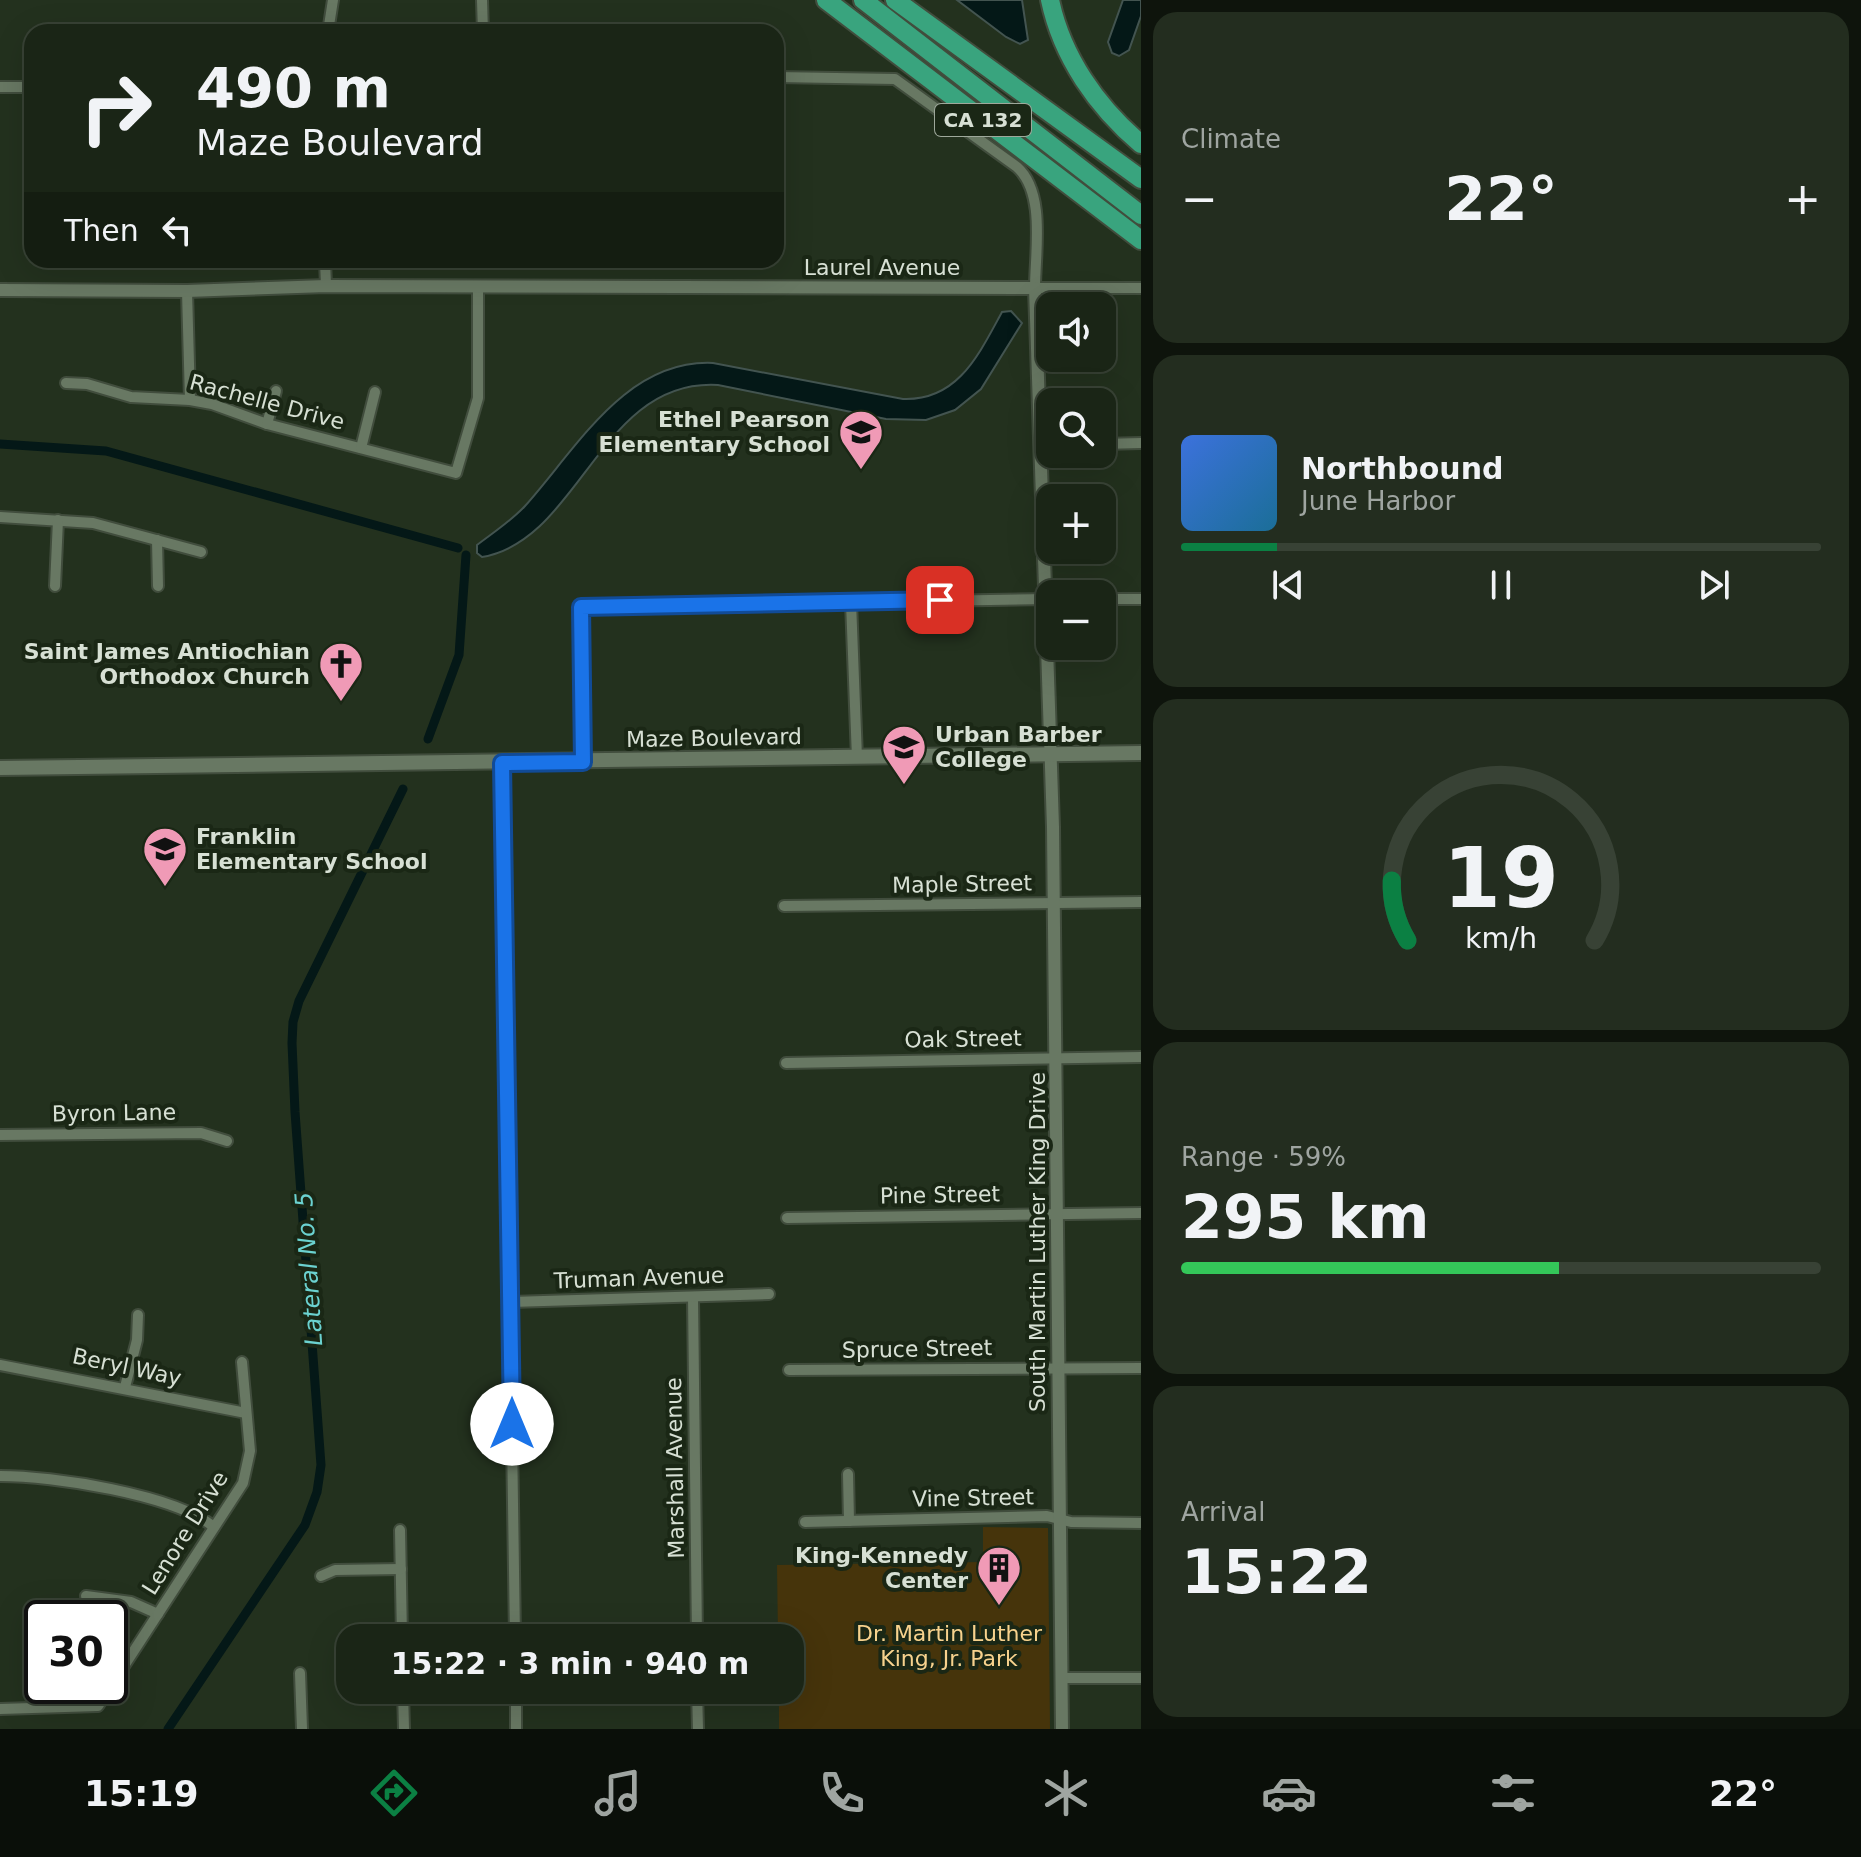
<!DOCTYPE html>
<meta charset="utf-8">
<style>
:root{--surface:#1a2516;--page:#232d1f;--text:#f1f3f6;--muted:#9fa5a1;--line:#384235;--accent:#0b8043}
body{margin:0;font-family:"DejaVu Sans",sans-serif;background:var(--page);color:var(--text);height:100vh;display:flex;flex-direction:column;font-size:30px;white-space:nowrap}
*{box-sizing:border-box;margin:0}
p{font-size:26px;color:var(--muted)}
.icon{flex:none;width:44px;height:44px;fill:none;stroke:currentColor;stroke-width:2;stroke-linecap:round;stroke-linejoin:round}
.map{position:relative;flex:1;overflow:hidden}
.drawer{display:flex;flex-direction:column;gap:12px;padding:12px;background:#0e140c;width:720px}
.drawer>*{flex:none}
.hud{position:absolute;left:24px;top:24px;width:760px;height:244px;border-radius:24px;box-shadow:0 8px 32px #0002,0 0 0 2px var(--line);background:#1a2516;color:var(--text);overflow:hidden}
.controls{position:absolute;left:1036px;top:292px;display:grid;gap:16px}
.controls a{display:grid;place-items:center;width:80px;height:80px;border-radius:16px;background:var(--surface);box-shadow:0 8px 32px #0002,0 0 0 2px var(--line);font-size:40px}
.speed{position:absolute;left:24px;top:1600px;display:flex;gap:16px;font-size:40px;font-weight:700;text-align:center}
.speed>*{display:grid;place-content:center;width:104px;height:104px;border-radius:50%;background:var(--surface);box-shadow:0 8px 32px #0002,0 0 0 2px var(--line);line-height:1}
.speed .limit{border:4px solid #111;border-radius:12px;background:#fff;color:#111}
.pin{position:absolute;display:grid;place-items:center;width:68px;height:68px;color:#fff;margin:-34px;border-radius:16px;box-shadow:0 4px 12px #0006}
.me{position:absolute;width:88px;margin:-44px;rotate:0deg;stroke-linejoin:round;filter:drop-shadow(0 0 6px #0008)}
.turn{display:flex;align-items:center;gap:28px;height:168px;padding:0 40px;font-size:36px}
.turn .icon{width:104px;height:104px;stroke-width:2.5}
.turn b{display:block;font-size:56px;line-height:68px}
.then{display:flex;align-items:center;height:76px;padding:0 40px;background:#0003;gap:16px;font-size:30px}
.big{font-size:60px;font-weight:800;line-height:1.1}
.drawer .widget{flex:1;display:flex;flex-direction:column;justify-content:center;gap:12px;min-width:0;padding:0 28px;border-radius:24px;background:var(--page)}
.drawer .dial{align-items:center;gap:0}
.dial svg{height:208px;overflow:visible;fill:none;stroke:var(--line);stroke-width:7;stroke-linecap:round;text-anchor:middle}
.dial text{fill:var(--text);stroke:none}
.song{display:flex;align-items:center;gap:24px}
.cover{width:96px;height:96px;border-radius:12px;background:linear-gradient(135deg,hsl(220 70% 55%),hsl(200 70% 35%))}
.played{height:8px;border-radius:4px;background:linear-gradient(90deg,var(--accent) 15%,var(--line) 15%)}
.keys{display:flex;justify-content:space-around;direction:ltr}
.heat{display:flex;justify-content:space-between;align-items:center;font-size:44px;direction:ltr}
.charge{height:12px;border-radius:6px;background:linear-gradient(90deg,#34c759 59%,var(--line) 0)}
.trip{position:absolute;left:336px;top:1624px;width:468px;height:80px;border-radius:24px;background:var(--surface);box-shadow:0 8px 32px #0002,0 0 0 2px var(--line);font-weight:800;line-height:80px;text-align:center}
.menu{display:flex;height:128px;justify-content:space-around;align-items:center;background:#0a0f09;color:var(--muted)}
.menu .icon{width:56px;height:56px}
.menu .selected{color:var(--accent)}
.menu b{font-size:36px;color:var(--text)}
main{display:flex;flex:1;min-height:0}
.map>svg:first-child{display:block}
.green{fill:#46340b}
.water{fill:#041817;stroke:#435450;stroke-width:2}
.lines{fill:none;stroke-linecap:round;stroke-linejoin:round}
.canal{stroke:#041817;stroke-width:9}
.minor-casing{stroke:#414d3d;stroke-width:14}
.tertiary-casing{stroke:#414d3d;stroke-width:16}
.secondary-casing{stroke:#414d3d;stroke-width:18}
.motorway-casing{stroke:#414d3d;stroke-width:22}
.minor{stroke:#687863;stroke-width:10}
.tertiary{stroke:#687863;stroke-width:12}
.secondary{stroke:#687863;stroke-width:14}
.motorway{stroke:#39a47e;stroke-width:18}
.route-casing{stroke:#114b97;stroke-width:20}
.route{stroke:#1a73e8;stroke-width:14}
.labels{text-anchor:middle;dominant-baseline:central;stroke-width:8;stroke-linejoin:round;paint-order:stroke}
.shield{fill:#1a2715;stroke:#9ea89b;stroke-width:2}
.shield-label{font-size:20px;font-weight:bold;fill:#d7e0d4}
.street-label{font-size:22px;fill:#d7e0d4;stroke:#1a2715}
.poi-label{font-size:22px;font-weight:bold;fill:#d7e0d4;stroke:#1a2715;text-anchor:end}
.park-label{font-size:22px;fill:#f7d28d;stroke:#1a2715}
.water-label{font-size:24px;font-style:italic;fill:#6bd2d0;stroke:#1a2715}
</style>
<main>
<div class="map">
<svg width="1141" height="1729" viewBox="0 0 1141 1729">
<rect width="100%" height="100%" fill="#23311e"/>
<!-- green -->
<polygon class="green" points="983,1527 1048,1528 1050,1729 779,1729 779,1690 790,1690 790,1638 778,1638 777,1565 983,1562"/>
<!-- water -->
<g class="water">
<polygon points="957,0 1022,0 1028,40 1020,44 1006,37"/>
<polygon points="1123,0 1141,0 1141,16 1129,50 1119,56 1112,53 1108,42"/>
<path d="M1011 311 1022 323 981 389 955 410 926 420 886 419 718 385C600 378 581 540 482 557L477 553V545C494 532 511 521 525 506 577 448 626 359 713 363L903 399C958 401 979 354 1002 312Z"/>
</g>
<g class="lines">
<!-- canal -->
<g class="canal">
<polyline points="0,444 106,451 458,548"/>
<polyline points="428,739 459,655 466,555"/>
<polyline points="168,1729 305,1525 317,1492 321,1465 295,1112 292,1043 293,1022 299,1001 403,789"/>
</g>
<!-- minor casing -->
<g class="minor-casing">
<g id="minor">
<polyline points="482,0 483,32"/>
<polyline points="328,32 333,0"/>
<path d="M776 77 895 79 1017 167C1046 193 1035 252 1035 288H1141"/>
<polyline points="0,87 32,87"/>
<polyline points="325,260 326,286"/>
<polyline points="187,291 190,400"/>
<polyline points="66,383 87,384 131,397 190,400 212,404 267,424 456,473 478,398 478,288"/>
<polyline points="267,424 276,391"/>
<polyline points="1102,444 1141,443"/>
<polyline points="361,448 375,392"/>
<polyline points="0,517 93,523 201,552"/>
<polyline points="157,540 158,586"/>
<polyline points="55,586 58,520"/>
<polyline points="1102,599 1141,599"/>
<polyline points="851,602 857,758"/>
<polyline points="583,762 581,607 1050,599"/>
<polyline points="502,763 515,1638"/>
<polyline points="784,906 1141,902"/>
<polyline points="786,1063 1141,1057"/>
<polyline points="0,1135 201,1133 227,1141"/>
<polyline points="787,1218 1141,1213"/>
<polyline points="693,1297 697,1638"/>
<polyline points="511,1302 769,1294"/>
<polyline points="0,1365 246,1413"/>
<polyline points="789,1370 1141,1368"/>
<polyline points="125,1387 137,1340 138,1315"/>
<polyline points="848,1474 849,1521"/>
<path d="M0 1476C53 1476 173 1494 214 1527"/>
<polyline points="805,1522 1047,1516 1071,1522 1141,1523"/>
<polyline points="400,1530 402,1638"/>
<polyline points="321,1576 335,1570 401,1569"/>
<polyline points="86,1596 131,1602 158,1614"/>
<polyline points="300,1673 302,1729"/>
<polyline points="1062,1678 1141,1678"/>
<polyline points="403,1690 404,1729"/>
<polyline points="516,1690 516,1729"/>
<polyline points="697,1690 698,1729"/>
<polyline points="0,1709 98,1706 243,1483 250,1451 242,1362"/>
</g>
</g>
<!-- tertiary casing -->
<g class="tertiary-casing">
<polyline id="tertiary" points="0,290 187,291 326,286 1035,288 1053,827 1062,1729"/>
</g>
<!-- secondary casing -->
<g class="secondary-casing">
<polyline id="secondary" points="0,768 1141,753"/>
</g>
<!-- motorway casing -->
<g class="motorway-casing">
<g id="motorway">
<polyline points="826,0 1141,240"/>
<polyline points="863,0 1141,215"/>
<polyline points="895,0 1141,179"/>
<path d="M1050 0C1062 57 1097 107 1141 144"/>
</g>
</g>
<!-- minor -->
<use href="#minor" class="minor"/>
<!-- tertiary -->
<use href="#tertiary" class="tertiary"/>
<!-- secondary -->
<use href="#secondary" class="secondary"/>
<!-- motorway -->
<use href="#motorway" class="motorway"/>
</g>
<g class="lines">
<!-- route casing -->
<g class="route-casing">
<polyline id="route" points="512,1424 502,763 583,762 581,607 940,600"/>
</g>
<!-- route -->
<use href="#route" class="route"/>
</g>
<!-- icons -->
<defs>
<g id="school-pin" transform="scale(2.3)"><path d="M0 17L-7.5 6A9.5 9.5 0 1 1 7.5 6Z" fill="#f09ab6" stroke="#1a2715"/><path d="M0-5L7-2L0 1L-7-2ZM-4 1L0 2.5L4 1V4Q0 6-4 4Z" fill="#111"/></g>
<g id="church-pin" transform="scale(2.3)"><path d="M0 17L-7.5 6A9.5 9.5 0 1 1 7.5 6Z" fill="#f09ab6" stroke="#1a2715"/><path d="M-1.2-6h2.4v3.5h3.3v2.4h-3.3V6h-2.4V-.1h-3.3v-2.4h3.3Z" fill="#111"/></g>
<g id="building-pin" transform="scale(2.3)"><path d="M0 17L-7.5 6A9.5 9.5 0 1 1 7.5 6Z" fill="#f09ab6" stroke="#1a2715"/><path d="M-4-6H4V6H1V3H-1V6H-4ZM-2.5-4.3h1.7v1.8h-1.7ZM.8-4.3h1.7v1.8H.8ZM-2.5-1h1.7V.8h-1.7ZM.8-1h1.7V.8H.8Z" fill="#111"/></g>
</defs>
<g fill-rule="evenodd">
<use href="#school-pin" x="861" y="432"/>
<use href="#church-pin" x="341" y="664"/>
<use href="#school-pin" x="904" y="747"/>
<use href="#school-pin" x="165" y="849"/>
<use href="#building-pin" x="999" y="1568"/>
</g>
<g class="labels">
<!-- shield labels -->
<rect class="shield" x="935" y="104" width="96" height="32" rx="6"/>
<g class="shield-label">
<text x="983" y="120">CA 132</text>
</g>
<!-- street labels -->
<g class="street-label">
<text x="882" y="267">Laurel Avenue</text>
<text transform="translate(267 402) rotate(15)">Rachelle Drive</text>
<text transform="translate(714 738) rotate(-1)">Maze Boulevard</text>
<text transform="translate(962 884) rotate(-1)">Maple Street</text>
<text transform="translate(963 1039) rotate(-1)">Oak Street</text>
<text transform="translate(114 1113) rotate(-1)">Byron Lane</text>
<text transform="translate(940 1195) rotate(-1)">Pine Street</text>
<text transform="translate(1037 1242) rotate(-90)">South Martin Luther King Drive</text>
<text transform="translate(639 1278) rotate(-2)">Truman Avenue</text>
<text transform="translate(917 1349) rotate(-1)">Spruce Street</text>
<text transform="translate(127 1367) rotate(12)">Beryl Way</text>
<text transform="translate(675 1468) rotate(-91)">Marshall Avenue</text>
<text transform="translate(973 1498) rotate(-1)">Vine Street</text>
<text transform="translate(185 1533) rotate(-58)">Lenore Drive</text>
</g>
<!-- poi labels -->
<g class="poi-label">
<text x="830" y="419">Ethel Pearson<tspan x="830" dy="25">Elementary School</tspan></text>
<text x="310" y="651">Saint James Antiochian<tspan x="310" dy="25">Orthodox Church</tspan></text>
<text x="935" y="734" text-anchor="start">Urban Barber<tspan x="935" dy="25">College</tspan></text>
<text x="196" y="836" text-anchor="start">Franklin<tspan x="196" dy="25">Elementary School</tspan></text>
<text x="968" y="1555">King-Kennedy<tspan x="968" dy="25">Center</tspan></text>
</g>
<!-- park labels -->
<g class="park-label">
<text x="949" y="1633">Dr. Martin Luther<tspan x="949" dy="25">King, Jr. Park</tspan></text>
</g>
<!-- water labels -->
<g class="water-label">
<text transform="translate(309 1269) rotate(-94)">Lateral No. 5</text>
</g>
</g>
</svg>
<div class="controls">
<a><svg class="icon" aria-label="sound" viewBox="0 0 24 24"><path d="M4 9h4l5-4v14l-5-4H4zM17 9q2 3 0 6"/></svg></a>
<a><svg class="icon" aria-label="search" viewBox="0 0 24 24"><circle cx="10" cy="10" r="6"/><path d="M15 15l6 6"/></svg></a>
<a>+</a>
<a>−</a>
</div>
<div class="speed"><div class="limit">30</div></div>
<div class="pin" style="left:940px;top:600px;background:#d93025"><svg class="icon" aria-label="arrive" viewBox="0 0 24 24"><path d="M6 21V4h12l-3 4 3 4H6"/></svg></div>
<svg class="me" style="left:512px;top:1424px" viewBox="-20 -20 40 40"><circle r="19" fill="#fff"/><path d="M0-13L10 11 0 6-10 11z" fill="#1a73e8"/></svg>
<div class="trip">15:22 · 3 min · 940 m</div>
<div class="hud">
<div class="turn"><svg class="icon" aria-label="right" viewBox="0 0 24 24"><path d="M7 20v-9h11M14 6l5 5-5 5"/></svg><div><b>490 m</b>Maze Boulevard</div></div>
<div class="then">Then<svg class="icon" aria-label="left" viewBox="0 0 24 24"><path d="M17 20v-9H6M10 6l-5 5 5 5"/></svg></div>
</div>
</div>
<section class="drawer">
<div class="widget"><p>Climate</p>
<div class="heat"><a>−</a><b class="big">22°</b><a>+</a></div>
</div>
<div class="widget">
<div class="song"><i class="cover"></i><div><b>Northbound</b><p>June Harbor</p></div></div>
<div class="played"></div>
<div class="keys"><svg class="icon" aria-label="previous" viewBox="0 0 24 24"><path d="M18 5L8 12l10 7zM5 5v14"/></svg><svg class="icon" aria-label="pause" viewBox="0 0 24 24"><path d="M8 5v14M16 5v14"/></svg><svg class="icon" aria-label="next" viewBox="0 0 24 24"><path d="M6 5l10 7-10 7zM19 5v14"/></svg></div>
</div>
<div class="widget dial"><svg viewBox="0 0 100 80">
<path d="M14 69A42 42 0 1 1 86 69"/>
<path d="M14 69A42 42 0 0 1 8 46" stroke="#0b8043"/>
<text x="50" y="56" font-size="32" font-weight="700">19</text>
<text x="50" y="72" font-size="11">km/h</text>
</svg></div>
<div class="widget"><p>Range · 59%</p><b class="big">295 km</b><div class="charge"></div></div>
<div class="widget"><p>Arrival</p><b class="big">15:22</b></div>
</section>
</main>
<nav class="menu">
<b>15:19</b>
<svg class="icon selected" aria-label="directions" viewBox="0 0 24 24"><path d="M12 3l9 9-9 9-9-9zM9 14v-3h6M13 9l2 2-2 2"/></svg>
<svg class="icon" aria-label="music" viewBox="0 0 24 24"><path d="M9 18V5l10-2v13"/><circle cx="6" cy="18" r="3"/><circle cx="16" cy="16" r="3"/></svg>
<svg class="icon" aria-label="phone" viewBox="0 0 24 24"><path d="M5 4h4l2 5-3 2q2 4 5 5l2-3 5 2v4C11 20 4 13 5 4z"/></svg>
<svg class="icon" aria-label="climate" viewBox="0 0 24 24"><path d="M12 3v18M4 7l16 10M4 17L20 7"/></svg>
<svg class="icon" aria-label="car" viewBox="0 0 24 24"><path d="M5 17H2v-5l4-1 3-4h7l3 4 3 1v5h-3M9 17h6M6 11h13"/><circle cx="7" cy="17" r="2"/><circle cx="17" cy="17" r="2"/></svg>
<svg class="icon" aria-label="filters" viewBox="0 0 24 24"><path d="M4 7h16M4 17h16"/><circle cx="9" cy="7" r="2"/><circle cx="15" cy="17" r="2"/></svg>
<b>22°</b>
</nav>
